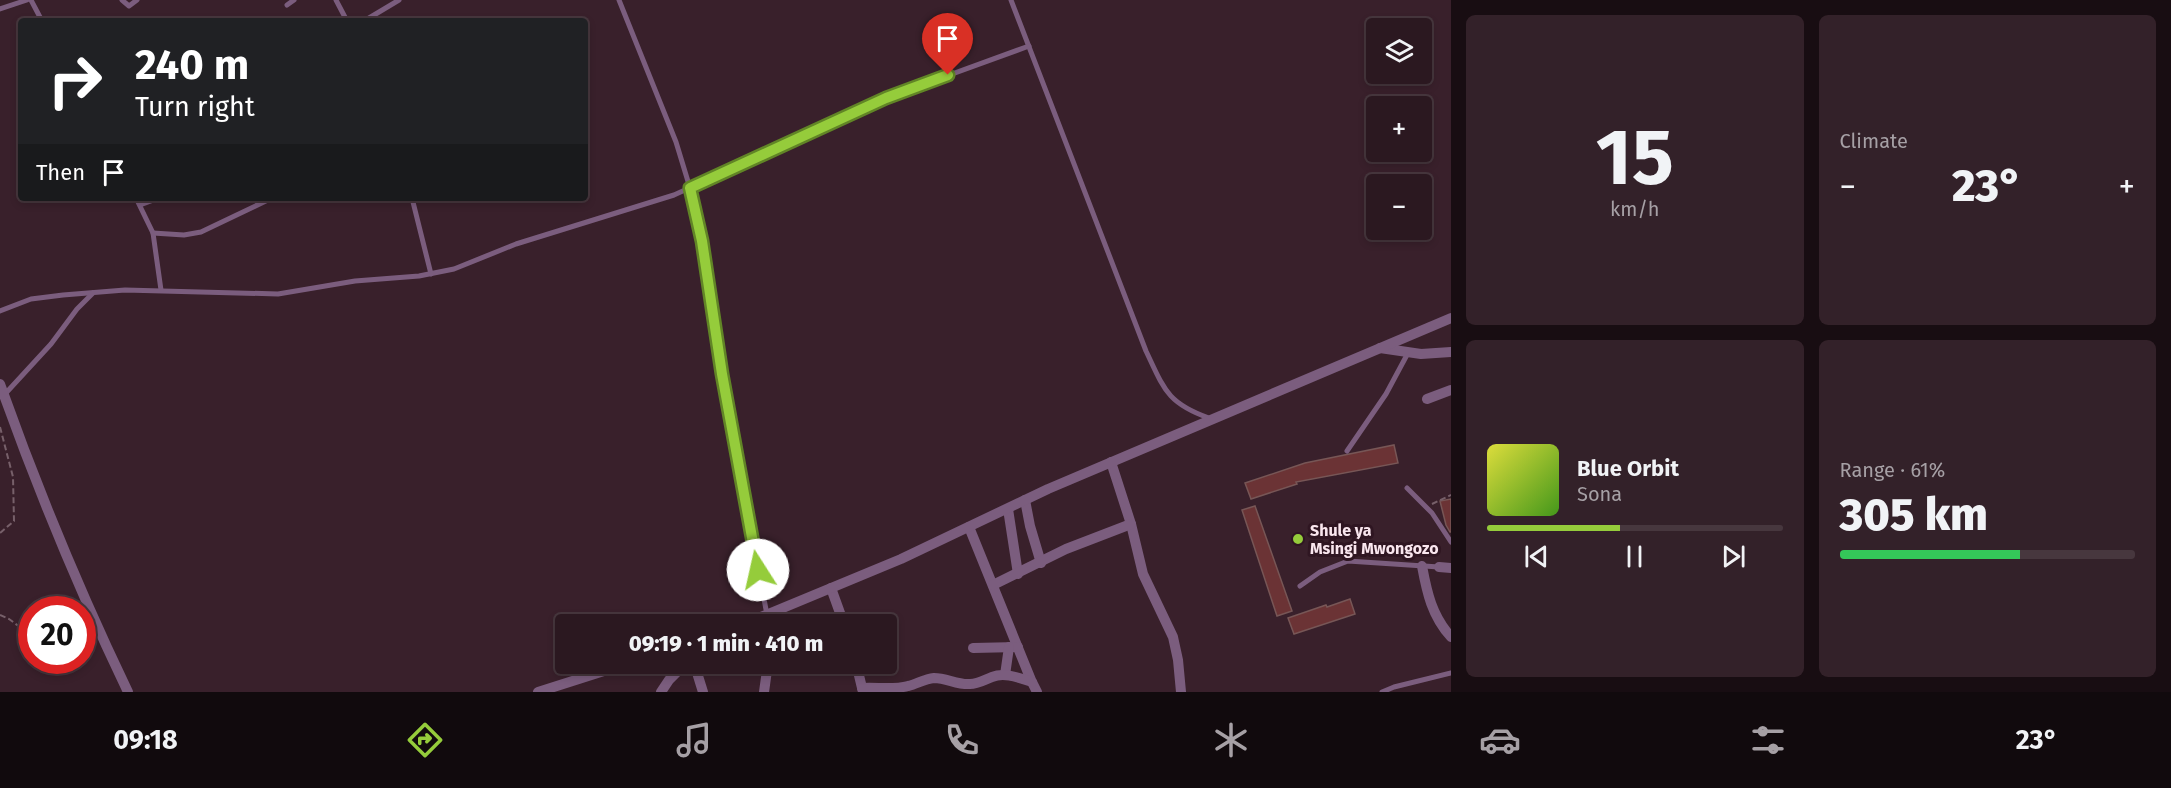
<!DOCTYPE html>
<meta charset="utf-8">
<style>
:root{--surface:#2b1820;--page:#332129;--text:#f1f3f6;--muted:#a6a0a5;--line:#47373e;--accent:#95cc3b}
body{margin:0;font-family:"Fira Sans",sans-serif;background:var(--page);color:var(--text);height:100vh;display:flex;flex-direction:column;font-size:22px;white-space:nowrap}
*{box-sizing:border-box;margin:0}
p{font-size:20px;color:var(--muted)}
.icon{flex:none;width:33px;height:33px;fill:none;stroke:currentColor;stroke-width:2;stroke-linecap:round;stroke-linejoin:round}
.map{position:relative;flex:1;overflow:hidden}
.details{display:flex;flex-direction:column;gap:15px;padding:15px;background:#180d12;width:720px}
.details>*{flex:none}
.hud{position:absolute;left:18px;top:18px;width:570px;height:183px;border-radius:6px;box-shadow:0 3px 9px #0003,0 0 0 2px var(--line);background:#202124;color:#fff;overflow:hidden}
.tools{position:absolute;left:1366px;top:18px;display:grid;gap:12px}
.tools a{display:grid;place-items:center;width:66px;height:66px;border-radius:6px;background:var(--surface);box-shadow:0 3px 9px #0003,0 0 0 2px var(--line);font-size:30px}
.speed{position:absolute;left:18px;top:596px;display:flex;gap:12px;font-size:30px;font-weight:700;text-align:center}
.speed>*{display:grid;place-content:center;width:78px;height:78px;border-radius:50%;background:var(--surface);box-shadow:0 3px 9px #0003,0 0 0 2px var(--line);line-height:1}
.speed .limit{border:9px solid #d22;background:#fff;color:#111}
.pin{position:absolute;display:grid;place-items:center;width:51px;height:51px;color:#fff;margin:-62px -26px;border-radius:50% 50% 50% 0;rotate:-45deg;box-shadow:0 0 6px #0007}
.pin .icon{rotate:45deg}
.me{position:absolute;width:66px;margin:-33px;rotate:350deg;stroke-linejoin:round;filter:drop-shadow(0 0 4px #0008)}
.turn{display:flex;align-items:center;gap:21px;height:126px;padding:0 18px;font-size:27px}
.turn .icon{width:78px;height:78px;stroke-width:2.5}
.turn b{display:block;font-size:42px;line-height:51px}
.then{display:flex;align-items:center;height:57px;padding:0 18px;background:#0003;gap:12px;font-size:22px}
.big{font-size:45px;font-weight:800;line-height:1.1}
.details .tile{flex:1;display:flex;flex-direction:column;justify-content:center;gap:9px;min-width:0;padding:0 21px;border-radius:9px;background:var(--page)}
.details .dial{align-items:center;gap:0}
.dial b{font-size:78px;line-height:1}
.song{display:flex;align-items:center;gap:18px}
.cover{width:72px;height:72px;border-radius:9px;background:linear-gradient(135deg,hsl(60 70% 55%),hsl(100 70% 35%))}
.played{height:6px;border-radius:3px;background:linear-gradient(90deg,var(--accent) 45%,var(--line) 45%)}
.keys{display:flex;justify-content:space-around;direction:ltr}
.heat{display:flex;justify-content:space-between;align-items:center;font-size:33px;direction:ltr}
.charge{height:9px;border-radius:4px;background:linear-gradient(90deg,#34c759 61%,var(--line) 0)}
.details .tiles{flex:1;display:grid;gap:15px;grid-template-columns:repeat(2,1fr)}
.trip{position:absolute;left:555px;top:614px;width:342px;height:60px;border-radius:6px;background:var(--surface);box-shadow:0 3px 9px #0003,0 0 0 2px var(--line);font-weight:800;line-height:60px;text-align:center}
.tab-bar{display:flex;height:96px;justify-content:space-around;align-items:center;background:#110a0d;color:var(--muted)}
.tab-bar .icon{width:42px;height:42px}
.tab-bar .selected{color:var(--accent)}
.tab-bar b{font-size:27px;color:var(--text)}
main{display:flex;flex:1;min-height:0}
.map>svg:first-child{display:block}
.building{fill:#6b3335;stroke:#775656;stroke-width:1.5}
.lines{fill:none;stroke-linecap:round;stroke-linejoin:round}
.path{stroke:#77606a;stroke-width:2;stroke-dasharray:6 3;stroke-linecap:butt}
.lane{stroke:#7b5d7e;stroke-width:5}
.street{stroke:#7b5d7e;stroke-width:10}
.route-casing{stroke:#618526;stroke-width:15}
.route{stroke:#95cc3b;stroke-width:10}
.poi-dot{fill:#95cc3b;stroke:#2f1622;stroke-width:2}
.labels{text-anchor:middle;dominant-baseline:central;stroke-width:6;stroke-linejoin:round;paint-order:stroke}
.poi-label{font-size:16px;font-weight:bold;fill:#f9e6ee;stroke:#2f1622;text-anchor:start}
</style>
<main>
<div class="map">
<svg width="1451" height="692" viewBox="0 0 1451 692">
<rect width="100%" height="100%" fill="#39202b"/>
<!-- building -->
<g class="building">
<polygon points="1394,445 1398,463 1296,482 1297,484 1251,499 1245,483 1305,463"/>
<polygon points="1451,499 1451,532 1450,532 1446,525 1440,501"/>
<polygon points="1255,506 1292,611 1277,616 1242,510"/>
<polygon points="1350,599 1355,614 1294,634 1288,618 1326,605 1327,607"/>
</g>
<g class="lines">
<!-- path -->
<g class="path">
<polyline points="0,427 13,477 14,521 0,533"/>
<polyline points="1432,504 1451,495"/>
<polyline points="0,615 9,619 32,636"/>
</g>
<!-- lane -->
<g class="lane">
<polyline points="31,0 42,21"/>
<polyline points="122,0 129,6 137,0"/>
<polyline points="336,0 347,21"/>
<polyline points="619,0 676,142 690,188 702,241 722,374 767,615"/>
<path d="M1011 0 1146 351C1164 389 1167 403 1209 418"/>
<polyline points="287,5 294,0"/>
<polyline points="0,9 27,0"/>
<polyline points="364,21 399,0"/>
<polyline points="136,198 153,233 161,290"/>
<polyline points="412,198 431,274"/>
<polyline points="140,205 159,198"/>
<polyline points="153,233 184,235 201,232 272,198"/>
<polyline points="0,311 31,299 63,295 125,290 278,294 355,281 419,276 454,269 516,244 674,195 886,98 1029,46"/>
<polyline points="5,394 51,344 77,309 93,293"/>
<polyline points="1347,451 1386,394 1408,353"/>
<polyline points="1407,488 1432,513 1451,542"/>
<polyline points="1300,586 1320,572 1348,561 1439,567"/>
<polyline points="1382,692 1394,687 1451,673"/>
</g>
<!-- street -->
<g class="street">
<polyline points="1380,348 1421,354 1451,352"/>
<path d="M0 384C37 488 80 592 128 692"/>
<polyline points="1427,399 1451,390"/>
<polyline points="1111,462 1131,524 1143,574 1173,637 1178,660 1181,692"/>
<polyline points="1025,500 1030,526 1041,563"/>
<polyline points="1008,509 1018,574"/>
<polyline points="969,527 1031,680 1037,692"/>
<path d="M1422 566C1427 593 1432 616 1451 637"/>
<polyline points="1439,567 1451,568"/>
<polyline points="993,585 1066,549 1131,524"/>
<polyline points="831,588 844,624"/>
<polyline points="744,624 901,559 1048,489 1451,318"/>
<polyline points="973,648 1018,647"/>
<polyline points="694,663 703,692"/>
<polyline points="856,663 863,692"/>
<polyline points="1005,675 1009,647"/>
<path d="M862 688C877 687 894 690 908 686 917 684 924 679 934 678 947 678 957 685 970 684 978 684 984 680 992 677 1005 672 1019 678 1032 682"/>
<polyline points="538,692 629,663"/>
<polyline points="661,692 669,680 686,663"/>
<polyline points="764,692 768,663"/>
</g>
</g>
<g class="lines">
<!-- route casing -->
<g class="route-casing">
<polyline id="route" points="758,570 722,374 702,241 690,188 886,98 948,75"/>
</g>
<!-- route -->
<use href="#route" class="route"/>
</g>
<!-- markers -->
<circle class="poi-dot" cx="1298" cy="539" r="6"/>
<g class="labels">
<!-- poi labels -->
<g class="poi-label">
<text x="1310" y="530">Shule ya<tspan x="1310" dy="18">Msingi Mwongozo</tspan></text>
</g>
</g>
</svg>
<div class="tools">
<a><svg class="icon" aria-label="layers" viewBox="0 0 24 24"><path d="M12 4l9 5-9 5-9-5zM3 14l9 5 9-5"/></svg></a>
<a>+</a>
<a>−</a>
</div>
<div class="speed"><div class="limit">20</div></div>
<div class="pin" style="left:948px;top:75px;background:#d93025"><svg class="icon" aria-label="arrive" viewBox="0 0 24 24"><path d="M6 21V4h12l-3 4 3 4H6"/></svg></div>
<svg class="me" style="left:758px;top:570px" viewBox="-20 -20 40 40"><circle r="19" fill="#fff"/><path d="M0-13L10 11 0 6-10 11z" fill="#95cc3b"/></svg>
<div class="trip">09:19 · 1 min · 410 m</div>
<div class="hud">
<div class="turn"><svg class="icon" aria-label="right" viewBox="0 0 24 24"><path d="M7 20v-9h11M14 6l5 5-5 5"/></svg><div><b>240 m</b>Turn right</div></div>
<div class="then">Then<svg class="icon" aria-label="arrive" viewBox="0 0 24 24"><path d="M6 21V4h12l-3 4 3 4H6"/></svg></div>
</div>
</div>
<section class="details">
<div class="tiles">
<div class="tile dial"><b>15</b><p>km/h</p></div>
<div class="tile"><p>Climate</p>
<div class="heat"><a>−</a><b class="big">23°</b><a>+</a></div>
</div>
<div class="tile">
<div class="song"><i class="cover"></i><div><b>Blue Orbit</b><p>Sona</p></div></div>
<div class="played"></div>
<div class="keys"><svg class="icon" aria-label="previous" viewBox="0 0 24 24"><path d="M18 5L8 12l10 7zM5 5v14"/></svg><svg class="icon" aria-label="pause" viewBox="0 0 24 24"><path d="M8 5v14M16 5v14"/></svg><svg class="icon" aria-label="next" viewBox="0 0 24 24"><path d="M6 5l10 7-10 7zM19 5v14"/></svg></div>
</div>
<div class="tile"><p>Range · 61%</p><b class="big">305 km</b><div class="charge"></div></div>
</div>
</section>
</main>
<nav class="tab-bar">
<b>09:18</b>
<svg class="icon selected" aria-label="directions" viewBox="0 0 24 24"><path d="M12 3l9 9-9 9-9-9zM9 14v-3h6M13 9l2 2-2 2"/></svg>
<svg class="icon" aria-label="music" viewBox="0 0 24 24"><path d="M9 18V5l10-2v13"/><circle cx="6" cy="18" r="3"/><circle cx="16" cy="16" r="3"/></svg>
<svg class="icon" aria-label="phone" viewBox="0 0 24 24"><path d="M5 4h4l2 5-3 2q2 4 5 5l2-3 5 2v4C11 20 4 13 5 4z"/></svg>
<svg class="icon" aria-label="climate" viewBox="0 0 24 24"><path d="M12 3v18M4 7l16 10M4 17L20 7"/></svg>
<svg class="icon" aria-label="car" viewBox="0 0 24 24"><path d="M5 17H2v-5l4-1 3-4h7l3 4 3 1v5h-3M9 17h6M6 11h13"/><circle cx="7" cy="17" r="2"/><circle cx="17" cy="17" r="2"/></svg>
<svg class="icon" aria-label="filters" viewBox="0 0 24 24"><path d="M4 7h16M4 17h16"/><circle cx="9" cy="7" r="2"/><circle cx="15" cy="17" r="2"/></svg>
<b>23°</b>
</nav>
